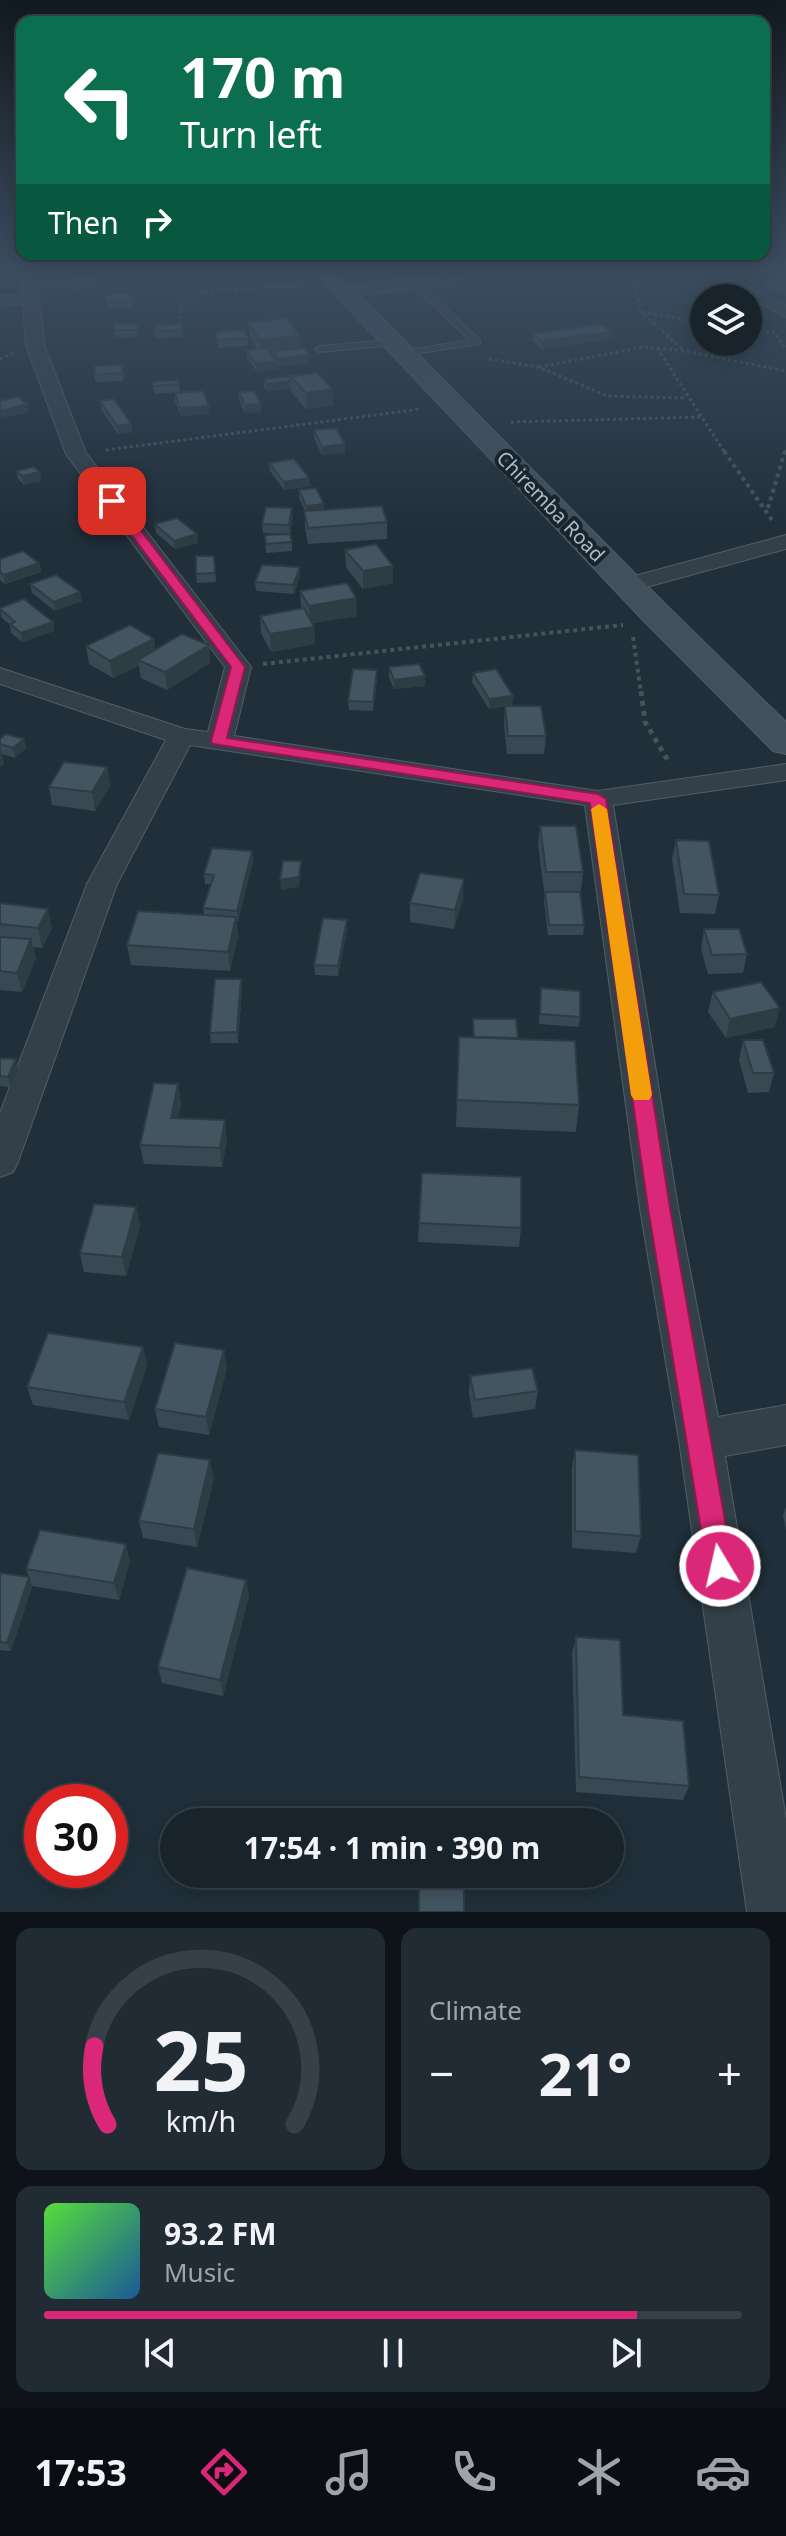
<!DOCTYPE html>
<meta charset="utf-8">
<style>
:root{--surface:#18232c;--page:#212b34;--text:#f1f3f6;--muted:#9fa4a9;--line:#364048;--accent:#db2777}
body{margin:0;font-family:"Noto Sans",sans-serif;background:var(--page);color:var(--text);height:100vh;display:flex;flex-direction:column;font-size:30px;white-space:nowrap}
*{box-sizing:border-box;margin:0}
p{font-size:26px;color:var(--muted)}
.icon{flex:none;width:44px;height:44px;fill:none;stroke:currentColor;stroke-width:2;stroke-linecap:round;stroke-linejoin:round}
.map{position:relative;height:1912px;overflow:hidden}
.sheet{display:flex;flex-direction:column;gap:16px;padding:16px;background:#0d1318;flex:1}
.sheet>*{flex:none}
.top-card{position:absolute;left:16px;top:16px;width:754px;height:244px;border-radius:16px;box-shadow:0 4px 20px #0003,0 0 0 2px var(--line);background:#0b6e4f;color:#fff;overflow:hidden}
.fabs{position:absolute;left:690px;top:284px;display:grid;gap:16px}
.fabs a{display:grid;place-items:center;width:72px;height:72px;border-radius:50%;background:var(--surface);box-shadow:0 4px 20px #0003,0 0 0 2px var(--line);font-size:40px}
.speed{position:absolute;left:24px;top:1784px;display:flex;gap:16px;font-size:40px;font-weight:700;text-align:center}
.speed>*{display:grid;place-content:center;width:104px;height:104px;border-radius:50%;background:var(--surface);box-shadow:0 4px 20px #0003,0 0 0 2px var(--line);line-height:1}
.speed .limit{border:12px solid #d22;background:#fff;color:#111}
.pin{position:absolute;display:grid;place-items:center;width:68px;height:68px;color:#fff;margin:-34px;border-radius:16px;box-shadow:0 4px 12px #0006}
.me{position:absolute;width:88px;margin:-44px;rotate:351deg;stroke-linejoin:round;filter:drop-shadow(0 0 6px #0008)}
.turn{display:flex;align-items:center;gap:28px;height:168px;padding:0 32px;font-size:36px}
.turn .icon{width:104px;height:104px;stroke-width:2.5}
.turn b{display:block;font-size:56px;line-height:68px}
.then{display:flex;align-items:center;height:76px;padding:0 32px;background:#0003;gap:16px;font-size:30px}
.big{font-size:60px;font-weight:700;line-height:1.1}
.sheet .tile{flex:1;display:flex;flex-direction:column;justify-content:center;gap:12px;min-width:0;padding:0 28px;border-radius:16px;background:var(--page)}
.sheet .dial{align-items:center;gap:0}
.dial svg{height:208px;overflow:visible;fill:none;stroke:var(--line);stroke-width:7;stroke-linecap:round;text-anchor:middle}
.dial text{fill:var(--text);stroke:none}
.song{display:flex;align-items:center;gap:24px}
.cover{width:96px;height:96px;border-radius:12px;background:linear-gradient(135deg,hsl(110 70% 55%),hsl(210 70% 35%))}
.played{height:8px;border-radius:4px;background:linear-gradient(90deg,var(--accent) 85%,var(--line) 85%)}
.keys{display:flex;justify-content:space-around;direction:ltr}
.heat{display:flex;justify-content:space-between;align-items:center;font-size:44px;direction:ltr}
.sheet .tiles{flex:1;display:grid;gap:16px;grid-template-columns:1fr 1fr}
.tile:last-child{grid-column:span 2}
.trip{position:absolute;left:160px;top:1808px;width:464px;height:80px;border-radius:40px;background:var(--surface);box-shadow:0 4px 20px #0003,0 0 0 2px var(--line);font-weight:700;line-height:80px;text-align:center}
.dock{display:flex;height:128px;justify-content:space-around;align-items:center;background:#0a0e12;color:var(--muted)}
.dock .icon{width:56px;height:56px}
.dock .active{color:var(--accent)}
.dock b{font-size:36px;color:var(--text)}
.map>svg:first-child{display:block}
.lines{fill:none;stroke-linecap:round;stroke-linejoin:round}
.service-casing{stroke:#515e68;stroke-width:2}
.minor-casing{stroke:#515e68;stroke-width:2}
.secondary-casing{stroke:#515e68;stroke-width:2}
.path-far2{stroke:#3f5756;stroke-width:3;stroke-dasharray:3 3;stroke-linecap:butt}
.path-far1{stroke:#3f5756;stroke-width:4;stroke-dasharray:4 4;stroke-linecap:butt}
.path{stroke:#3f5756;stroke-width:5;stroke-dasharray:5 5;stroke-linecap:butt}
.service{fill:#33404a;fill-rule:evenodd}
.minor{fill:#33404a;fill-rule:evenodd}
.secondary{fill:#41505d;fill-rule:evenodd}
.wall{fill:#394953}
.shaded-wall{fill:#2e3c44}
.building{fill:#425561;stroke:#2e3c44;stroke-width:2}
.route{fill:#db2777;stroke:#8e194d;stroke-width:2}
.slow{fill:#f59e0b}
.labels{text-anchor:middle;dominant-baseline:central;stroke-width:8;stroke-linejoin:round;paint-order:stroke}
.far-street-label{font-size:20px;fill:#aebbc6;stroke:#19252e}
</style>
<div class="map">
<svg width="786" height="1912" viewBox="0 0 786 1912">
<rect width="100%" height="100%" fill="#202f3a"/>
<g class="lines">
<!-- service casing -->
<g class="service-casing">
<g id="service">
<polygon points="411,281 417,281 480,340 480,344 400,356 399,354 403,351 470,340 411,285"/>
<polygon points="392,340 395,341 395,345 319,352 315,349 319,346"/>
</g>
</g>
<!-- minor casing -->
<g class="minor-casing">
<g id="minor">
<polygon points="25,266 41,266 39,299 44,345 86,453 251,667 234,736 598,791 786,764 786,780 613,805 678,1208 718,1417 786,1405 786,1445 725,1456 786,1819 786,1912 747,1912 679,1440 640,1208 585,805 190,745 117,884 18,1162 13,1172 0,1177 0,1113 87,884 166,740 0,684 0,668 185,729 208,732 225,667 66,454 26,345 23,304 0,306 0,296 23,295"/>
<path d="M466 266H487C462 289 379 292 344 296L336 291 344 286 430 276Z"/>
<polygon points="690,266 709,266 786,305 786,317"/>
<polygon points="786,535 786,549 628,592 620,590 616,585 620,580"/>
</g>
</g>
<!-- secondary casing -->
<g class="secondary-casing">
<polygon id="secondary" points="308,266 331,266 666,605 786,722 786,754 773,751 642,619"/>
</g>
<!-- path-far2 -->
<g class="path-far2">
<polyline points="643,266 634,277 641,312 683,350"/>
<polyline points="642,312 704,323"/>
<polyline points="180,325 182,302 203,292 303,285"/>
<polyline points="748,330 773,333"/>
<polyline points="773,330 786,349"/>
<polyline points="657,348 725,453"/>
<polyline points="0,359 14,353"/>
<polyline points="489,359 538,367 608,396 686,398"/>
<polyline points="539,367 643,347 684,351 786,371"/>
<polyline points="511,422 701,417"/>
<polyline points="106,450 421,409"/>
<polyline points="785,453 786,448"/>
</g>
<!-- path-far1 -->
<g class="path-far1">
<polyline points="724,451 774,523"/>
<polyline points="768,508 785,451"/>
<polyline points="633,637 641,693"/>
<polyline points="263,664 623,625"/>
</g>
<!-- path -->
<polyline class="path" points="641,691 645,722 670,764"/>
<!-- service -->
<use href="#service" class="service"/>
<!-- minor -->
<use href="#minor" class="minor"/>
<!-- secondary -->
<use href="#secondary" class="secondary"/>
</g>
<!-- wall -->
<g class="wall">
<polygon points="742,266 786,266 755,272"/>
<polygon points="768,272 786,272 786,297 766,286"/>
<polygon points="59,274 59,286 40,287 39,280"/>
<polygon points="132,293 133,308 107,309 106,301"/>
<polygon points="248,322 300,348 310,355 310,363 279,367 276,364 277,369 257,372 247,358 246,350 257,349 249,336"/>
<polygon points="138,324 138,337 114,338 114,330"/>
<polygon points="182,324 183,337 155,338 155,331"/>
<polygon points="215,332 248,338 248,346 218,348"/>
<polygon points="533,334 610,339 542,349 532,341"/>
<polygon points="124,373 123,381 96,382 94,375"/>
<polygon points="301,374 332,389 333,405 306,409 291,392 291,389 268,391 264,387 264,379"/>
<polygon points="152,382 179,384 180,392 154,394"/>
<polygon points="239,392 261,404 261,412 245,413 239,400"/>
<polygon points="175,393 210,414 181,416 175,401"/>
<polygon points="100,401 131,424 132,432 118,434 101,409"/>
<polygon points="314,430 345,444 345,453 322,455 314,438"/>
<polygon points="269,463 309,478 310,486 284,490 270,471"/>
<polygon points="16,471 40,472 41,481 24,485 18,479"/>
<polygon points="299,490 324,504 324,510 387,522 387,539 308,544 305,528 305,511 299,498"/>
<polygon points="293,516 290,534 263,533 262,524"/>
<polygon points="155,524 198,543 175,549 156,533"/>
<polygon points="265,535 292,542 292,551 266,553"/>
<polygon points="345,550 393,583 363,589 346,567"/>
<polygon points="214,556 216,582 197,583 196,574"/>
<polygon points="0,559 39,563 41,572 5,584 0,580"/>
<polygon points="300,567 300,576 294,594 256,591 255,582"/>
<polygon points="30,584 82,601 55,611 32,593"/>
<polygon points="300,591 357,616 312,623 314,627 315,644 271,652 261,633 260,616 301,609"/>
<polygon points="0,608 53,622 54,631 22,642 11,633 10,625 1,617"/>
<polygon points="154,639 155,649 209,645 210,663 167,690 141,678 139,666 113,678 89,664 86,646"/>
<polygon points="389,667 425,676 425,686 394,689 389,677"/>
<polygon points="473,673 513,696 512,705 489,709 472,682"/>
<polygon points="377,680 373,711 349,710 348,701"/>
<polygon points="505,706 546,736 544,754 507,754 504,724"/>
<polygon points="0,739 24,739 26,748 15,758 2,754 4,764 0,767"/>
<polygon points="107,767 110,786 95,811 52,805 49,787"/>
<polygon points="540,826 583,872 581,891 544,891 538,844"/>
<polygon points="676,840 719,895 715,914 680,913 672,859"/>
<polygon points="252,851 253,861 238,921 236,921 238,936 230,971 131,965 127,945 204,915 203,908 211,884 205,884 204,874"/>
<polygon points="545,892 584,925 583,935 548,935 544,902"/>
<polygon points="463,899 454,929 410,922 410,903"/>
<polygon points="0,903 52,928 42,948 33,947 36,958 22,992 0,990"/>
<polygon points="347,920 347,930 338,976 315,975 314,965"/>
<polygon points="704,929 747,954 743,973 708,974 701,949"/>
<polygon points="241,979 242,989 238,1043 211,1043 210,1033"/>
<polygon points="713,992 775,1027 726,1038 708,1012"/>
<polygon points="540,998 580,1017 579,1027 539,1024"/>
<polygon points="473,1019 518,1039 579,1105 576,1132 456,1127 459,1037 473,1037"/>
<polygon points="743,1040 774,1073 769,1092 748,1093 739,1060"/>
<polygon points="0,1058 18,1069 11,1087 0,1086"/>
<polygon points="178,1084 181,1104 178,1118 227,1139 222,1167 144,1164 140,1145"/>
<polygon points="136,1207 140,1226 126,1276 84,1272 80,1253"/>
<polygon points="419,1223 521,1228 519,1247 418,1242"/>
<polygon points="143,1347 147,1365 129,1420 33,1405 27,1387"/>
<polygon points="227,1368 209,1435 159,1427 155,1409"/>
<polygon points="470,1376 538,1391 535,1409 473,1418 469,1394"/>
<polygon points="575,1450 641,1536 636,1553 572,1548 572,1468"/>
<polygon points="214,1478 197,1547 143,1538 139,1521"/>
<polygon points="786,1507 786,1530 783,1515"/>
<polygon points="130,1561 119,1600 32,1586 26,1569"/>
<polygon points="0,1573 32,1586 11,1651 0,1650"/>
<polygon points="246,1580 249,1596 223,1696 162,1683 158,1667"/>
<polygon points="576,1637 623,1715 689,1786 683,1800 576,1792 572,1653"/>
</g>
<!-- shaded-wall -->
<g class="shaded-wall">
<polygon points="756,266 786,266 786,267 755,272"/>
<polygon points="152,273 153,280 129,282 128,275"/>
<polygon points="97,282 98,289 72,291 70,284"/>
<polygon points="611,332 610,339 542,349 542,341"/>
<polygon points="300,336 300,351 273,351 273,354 261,355 260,340"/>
<polygon points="310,355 310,363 279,367 278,359"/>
<polygon points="276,361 277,369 257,372 256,364"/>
<polygon points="290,381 291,389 268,391 267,384"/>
<polygon points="332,389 333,405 306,409 306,393"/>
<polygon points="28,404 29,412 0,419 0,411"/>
<polygon points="261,404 261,412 245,413 245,405"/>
<polygon points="209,406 210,414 181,416 180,408"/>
<polygon points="131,424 132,432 118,434 117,426"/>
<polygon points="345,444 345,453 322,455 322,447"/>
<polygon points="40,472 41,481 24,485 22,476"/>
<polygon points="309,478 310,486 284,490 284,482"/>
<polygon points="324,504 324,513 307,515 306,506"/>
<polygon points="292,508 293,516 290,534 289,525"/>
<polygon points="197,534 198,543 175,549 174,541"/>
<polygon points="39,563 41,572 5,584 4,575"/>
<polygon points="393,566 393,583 363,589 363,571"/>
<polygon points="300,567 300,576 294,594 293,585"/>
<polygon points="80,592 82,601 55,611 54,602"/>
<polygon points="356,598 357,616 310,624 309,606"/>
<polygon points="53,622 54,631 22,642 21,633"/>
<polygon points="314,627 315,644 271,652 270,634"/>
<polygon points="154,639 156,657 138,660 139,666 113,678 110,661"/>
<polygon points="209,645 210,663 167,690 165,672"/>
<polygon points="425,676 425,686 394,689 394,680"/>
<polygon points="513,696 512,705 489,709 489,699"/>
<polygon points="24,739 26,748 15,758 13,748"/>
<polygon points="0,745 4,764 0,767"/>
<polygon points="107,767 110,786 95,811 92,792"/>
<polygon points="252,851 253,861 238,921 237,911"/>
<polygon points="301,861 301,871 299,887 281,890 280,880"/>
<polygon points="464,879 463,899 454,929 455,910"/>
<polygon points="48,909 52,928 42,948 38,928"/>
<polygon points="236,917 238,936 230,971 228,952"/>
<polygon points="347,920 347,930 338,976 338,966"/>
<polygon points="31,939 36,958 22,992 17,973"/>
<polygon points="241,979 242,989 238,1043 237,1032"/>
<polygon points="780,1008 775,1027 726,1038 730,1019"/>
<polygon points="16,1059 18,1069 11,1087 8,1077"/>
<polygon points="178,1084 181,1104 175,1137 171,1118"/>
<polygon points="225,1120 227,1139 222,1167 220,1148"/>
<polygon points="136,1207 140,1226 126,1276 122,1257"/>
<polygon points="143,1347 147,1365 129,1420 124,1402"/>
<polygon points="224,1350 227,1368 209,1435 206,1417"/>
<polygon points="210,1460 214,1478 197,1547 194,1529"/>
<polygon points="126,1544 130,1561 119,1600 114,1583"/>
<polygon points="29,1577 32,1586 11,1651 7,1643"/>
<polygon points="246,1580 249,1596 223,1696 220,1680"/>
</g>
<!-- building -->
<g class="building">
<polygon points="125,266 149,266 152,273 128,275"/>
<polygon points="58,267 58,279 39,280 39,268"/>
<polygon points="778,270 786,275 786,282 768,272"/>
<polygon points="96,277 97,282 70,284 69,279"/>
<polygon points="132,293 132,300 106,301 106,294"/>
<polygon points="287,318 300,336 260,340 248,322"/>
<polygon points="114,324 138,324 137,330 114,330"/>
<polygon points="182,324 182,330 155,331 155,325"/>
<polygon points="601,324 611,332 542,341 533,334"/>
<polygon points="245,330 248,338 218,340 215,332"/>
<polygon points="266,348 276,361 256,364 246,350"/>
<polygon points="304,348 310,355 278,359 273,351"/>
<polygon points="123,365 122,373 94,375 95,366"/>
<polygon points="317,373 332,389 306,393 290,376"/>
<polygon points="302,375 290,376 290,381 267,384 264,379"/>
<polygon points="178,380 179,384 153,386 152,382"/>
<polygon points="203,391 209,406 180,408 175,393"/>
<polygon points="254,391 261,404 245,405 239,392"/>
<polygon points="18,397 28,404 0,411 0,401"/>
<polygon points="114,399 131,424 117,426 100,401"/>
<polygon points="336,428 345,444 322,447 314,430"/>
<polygon points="294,459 309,478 284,482 269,463"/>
<polygon points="34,467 40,472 22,476 16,471"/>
<polygon points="316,488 324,504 306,506 299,490"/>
<polygon points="382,506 387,522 308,528 304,511"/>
<polygon points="266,507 292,508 289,525 262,524"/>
<polygon points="177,518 197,534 174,541 155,524"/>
<polygon points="290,534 292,542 266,544 265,535"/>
<polygon points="376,544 393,566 363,571 345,550"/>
<polygon points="23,551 39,563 4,575 0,572 0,559"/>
<polygon points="196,556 214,556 215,573 196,574"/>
<polygon points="262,565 300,567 293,585 255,582"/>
<polygon points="56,575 80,592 54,602 30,584"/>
<polygon points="347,583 356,598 309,606 300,591"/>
<polygon points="24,599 53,622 21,633 10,624 15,622 0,609 0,608"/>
<polygon points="304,608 314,627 270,634 260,616"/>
<polygon points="130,625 154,639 110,661 86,646"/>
<polygon points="182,634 209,645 165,672 138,660"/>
<polygon points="419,664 425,676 394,680 389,667"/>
<polygon points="353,669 377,670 373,702 348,701"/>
<polygon points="496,669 513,696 489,699 473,673"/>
<polygon points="505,706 541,706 546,736 508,736"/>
<polygon points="6,734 24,739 13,748 0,744 0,739"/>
<polygon points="64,762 107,767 92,792 49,787"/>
<polygon points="540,826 576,826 583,872 546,872"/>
<polygon points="676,840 709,841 719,895 684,894"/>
<polygon points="212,848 252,851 237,911 203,908 214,875 204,874"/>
<polygon points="283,861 301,861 299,877 280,880"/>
<polygon points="420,873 464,879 455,910 410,903"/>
<polygon points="545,892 580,892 584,925 549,925"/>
<polygon points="0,903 48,909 38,928 0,924"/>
<polygon points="138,911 236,917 228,952 127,945"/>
<polygon points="323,918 347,920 338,966 314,965"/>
<polygon points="704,929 739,929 747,954 712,955"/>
<polygon points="0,937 31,939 17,973 0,971"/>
<polygon points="215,979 241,979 237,1032 210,1033"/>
<polygon points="761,982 780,1008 730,1019 713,992"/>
<polygon points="541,988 580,991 580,1017 540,1014"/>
<polygon points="473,1019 516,1019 518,1038 474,1037"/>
<polygon points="459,1037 575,1041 579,1105 457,1100"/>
<polygon points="743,1040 763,1040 774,1073 753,1073"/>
<polygon points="0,1058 16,1059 8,1077 0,1076"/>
<polygon points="154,1083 178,1084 171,1118 225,1120 220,1148 140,1145"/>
<polygon points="422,1173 521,1177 521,1228 419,1223"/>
<polygon points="94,1204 136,1207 122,1257 80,1253"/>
<polygon points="48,1333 143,1347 124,1402 27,1387"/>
<polygon points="175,1343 224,1350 206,1417 155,1409"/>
<polygon points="532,1368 538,1391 475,1400 470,1376"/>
<polygon points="575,1450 638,1455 641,1536 575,1531"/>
<polygon points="158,1453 210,1460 194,1529 139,1521"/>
<polygon points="40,1530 126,1544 114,1583 26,1569"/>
<polygon points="187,1568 246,1580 220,1680 158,1667"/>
<polygon points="0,1573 29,1577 7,1643 0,1642"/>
<polygon points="576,1637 620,1640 623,1715 683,1721 689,1786 579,1777"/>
<rect x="419" y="1874" width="45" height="38"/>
</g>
<!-- sky -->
<linearGradient id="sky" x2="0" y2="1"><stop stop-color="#121a20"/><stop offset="0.5" stop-color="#3c4d60"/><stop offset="1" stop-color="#3c4d60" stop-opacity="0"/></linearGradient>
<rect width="786" height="533" fill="url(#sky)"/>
<!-- route -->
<polygon class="route" points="108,499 117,499 245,667 227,738 598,794 606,799 670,1208 733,1566 729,1575 720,1579 711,1575 707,1566 648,1208 590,803 213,744 211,741 231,667 108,504"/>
<!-- slow -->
<polygon class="slow" points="599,804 607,809 652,1095 649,1100 634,1100 631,1095 591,809"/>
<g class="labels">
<!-- far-street labels -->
<g class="far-street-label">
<text transform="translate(551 506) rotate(46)">Chiremba Road</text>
</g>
</g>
</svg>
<div class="fabs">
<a><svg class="icon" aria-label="layers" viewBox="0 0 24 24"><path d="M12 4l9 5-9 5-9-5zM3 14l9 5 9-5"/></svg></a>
</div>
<div class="speed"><div class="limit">30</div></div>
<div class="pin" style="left:112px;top:501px;background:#d93025"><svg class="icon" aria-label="arrive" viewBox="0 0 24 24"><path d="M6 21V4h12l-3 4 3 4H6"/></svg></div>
<svg class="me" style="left:720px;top:1566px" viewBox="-20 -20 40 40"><circle r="17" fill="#db2777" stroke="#fff" stroke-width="3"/><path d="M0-11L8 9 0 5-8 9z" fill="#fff"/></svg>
<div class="trip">17:54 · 1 min · 390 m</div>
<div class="top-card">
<div class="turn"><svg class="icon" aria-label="left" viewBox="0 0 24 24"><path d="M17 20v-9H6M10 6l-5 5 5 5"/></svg><div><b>170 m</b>Turn left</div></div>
<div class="then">Then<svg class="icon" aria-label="right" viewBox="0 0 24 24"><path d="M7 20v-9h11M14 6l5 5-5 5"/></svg></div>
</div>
</div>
<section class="sheet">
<div class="tiles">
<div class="tile dial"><svg viewBox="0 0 100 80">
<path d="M14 69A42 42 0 1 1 86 69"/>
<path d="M14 69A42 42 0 0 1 9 39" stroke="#db2777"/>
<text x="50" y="56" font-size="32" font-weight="700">25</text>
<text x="50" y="72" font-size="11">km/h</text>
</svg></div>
<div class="tile"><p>Climate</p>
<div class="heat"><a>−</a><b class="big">21°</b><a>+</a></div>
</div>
<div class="tile">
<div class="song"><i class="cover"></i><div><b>93.2 FM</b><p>Music</p></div></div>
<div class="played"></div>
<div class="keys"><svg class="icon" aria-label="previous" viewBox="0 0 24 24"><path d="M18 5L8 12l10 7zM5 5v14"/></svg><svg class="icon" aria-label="pause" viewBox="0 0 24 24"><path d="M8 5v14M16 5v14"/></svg><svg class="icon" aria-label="next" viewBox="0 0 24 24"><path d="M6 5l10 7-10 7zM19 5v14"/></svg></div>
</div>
</div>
</section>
<nav class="dock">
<b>17:53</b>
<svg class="icon active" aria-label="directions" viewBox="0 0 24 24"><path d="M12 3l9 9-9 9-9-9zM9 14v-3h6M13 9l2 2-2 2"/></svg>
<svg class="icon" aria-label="music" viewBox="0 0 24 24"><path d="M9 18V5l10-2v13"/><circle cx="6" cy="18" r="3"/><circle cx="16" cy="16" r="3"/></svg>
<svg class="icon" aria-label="phone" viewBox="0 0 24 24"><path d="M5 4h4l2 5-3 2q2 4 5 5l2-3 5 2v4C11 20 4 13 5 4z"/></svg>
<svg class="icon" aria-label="climate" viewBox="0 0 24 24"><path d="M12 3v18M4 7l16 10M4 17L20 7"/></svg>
<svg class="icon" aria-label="car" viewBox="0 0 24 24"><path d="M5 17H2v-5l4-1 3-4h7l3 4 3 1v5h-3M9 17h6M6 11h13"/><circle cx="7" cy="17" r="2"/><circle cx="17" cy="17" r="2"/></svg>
</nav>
